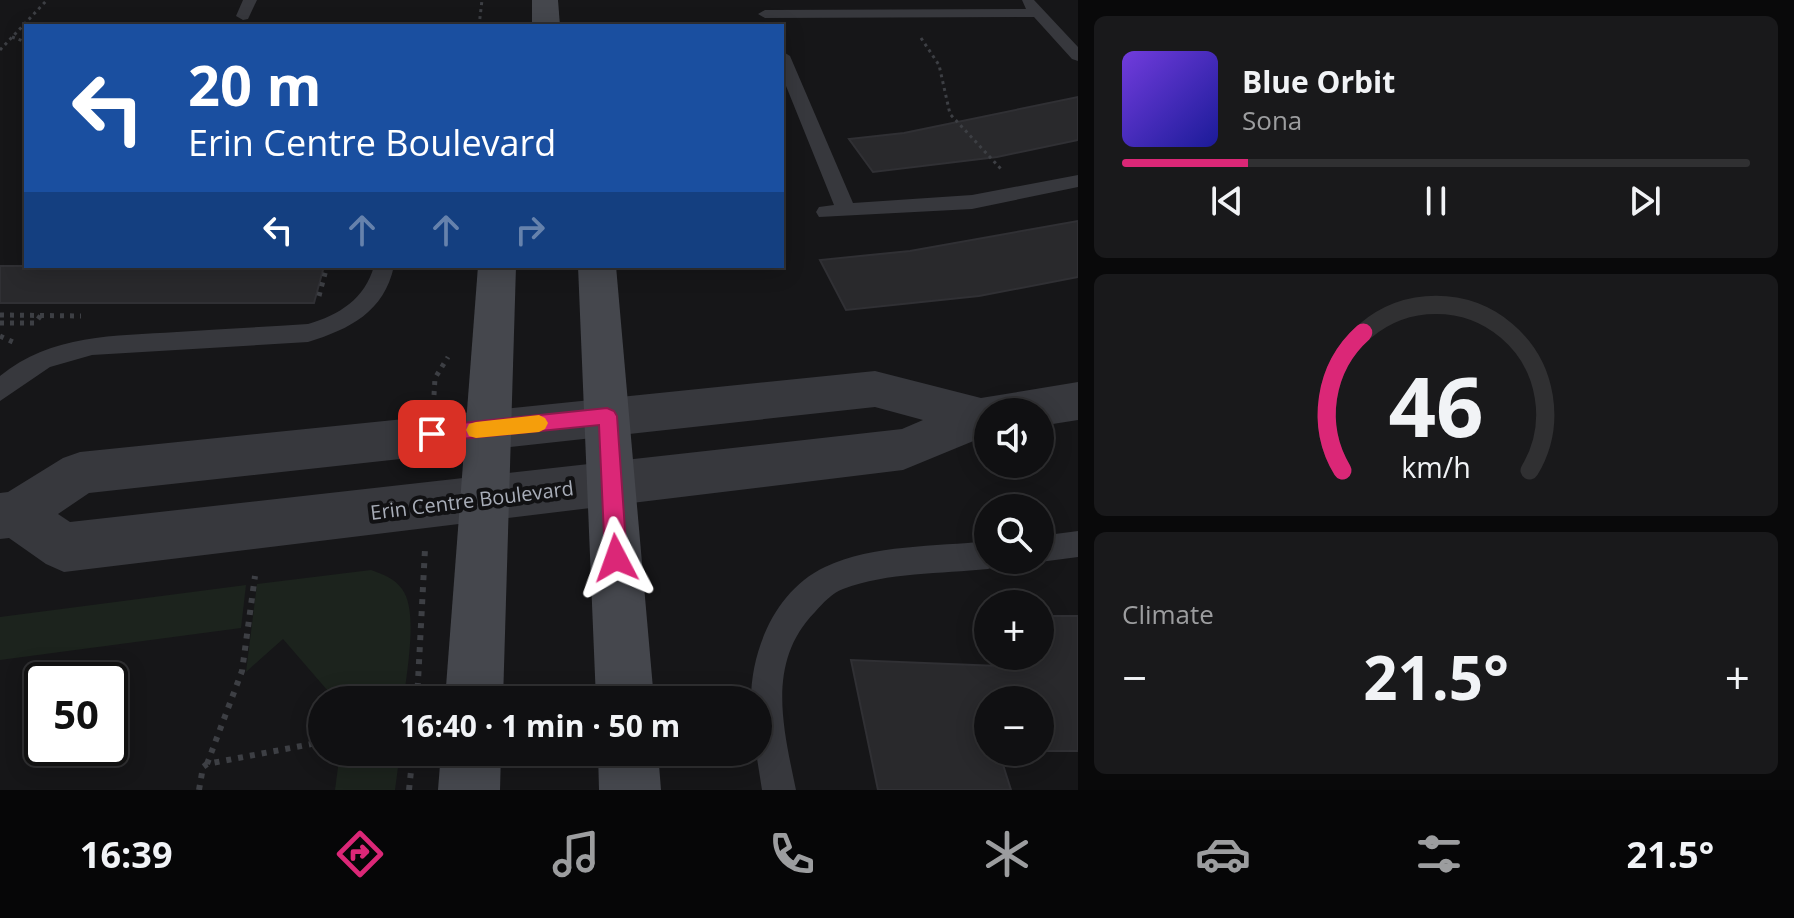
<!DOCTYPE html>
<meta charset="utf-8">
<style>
:root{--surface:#101012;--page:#19191b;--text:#f1f3f6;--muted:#9c9d9f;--line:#303032;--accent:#db2777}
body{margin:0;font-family:"Open Sans",sans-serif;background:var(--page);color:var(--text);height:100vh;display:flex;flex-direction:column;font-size:30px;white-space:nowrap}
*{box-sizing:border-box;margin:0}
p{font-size:26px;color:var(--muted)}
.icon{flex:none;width:44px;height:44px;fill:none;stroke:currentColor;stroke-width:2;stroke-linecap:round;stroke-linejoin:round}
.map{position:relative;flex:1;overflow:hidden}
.details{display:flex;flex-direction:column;gap:16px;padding:16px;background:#09090a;width:716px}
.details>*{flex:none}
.top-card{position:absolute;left:24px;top:24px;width:760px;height:244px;border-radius:0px;box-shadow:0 4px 20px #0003,0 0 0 2px var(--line);background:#1a4fa0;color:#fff;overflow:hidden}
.tools{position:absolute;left:974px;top:398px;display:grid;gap:16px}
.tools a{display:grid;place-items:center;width:80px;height:80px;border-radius:50%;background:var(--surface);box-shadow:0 4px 20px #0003,0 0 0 2px var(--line);font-size:40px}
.speed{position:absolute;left:24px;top:662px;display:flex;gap:16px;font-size:40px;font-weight:700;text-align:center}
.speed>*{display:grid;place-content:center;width:104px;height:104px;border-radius:50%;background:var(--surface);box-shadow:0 4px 20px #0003,0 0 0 2px var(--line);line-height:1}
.speed .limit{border:4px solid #111;border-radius:12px;background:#fff;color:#111}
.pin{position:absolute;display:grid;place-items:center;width:68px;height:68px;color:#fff;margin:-34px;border-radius:16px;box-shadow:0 4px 12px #0006}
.me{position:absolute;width:88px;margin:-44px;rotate:356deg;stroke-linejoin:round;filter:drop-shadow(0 0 6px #0008)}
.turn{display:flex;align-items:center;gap:28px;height:168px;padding:0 32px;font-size:36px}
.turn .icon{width:104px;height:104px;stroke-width:2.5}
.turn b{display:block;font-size:56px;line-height:68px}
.lanes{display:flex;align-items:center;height:76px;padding:0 32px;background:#0003;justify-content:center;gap:40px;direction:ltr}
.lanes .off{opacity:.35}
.big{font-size:60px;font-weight:700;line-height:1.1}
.details .widget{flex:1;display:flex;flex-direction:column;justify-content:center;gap:12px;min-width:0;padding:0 28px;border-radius:12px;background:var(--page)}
.details .dial{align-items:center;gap:0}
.dial svg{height:208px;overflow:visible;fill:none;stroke:var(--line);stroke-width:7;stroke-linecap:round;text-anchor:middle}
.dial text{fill:var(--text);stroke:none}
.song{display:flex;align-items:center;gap:24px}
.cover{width:96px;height:96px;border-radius:12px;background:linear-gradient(135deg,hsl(260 70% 55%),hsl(240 70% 35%))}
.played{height:8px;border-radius:4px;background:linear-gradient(90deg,var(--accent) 20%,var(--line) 20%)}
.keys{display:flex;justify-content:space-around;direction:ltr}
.heat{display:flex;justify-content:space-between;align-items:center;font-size:44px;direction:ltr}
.trip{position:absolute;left:308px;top:686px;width:464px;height:80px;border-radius:40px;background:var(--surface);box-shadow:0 4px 20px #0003,0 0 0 2px var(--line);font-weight:700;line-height:80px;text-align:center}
.menu{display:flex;height:128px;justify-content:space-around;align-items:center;background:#060607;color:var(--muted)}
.menu .icon{width:56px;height:56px}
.menu .on{color:var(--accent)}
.menu b{font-size:36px;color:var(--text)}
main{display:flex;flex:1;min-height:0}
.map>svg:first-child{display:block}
.green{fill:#1c231d}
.building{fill:#29292c;stroke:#303034;stroke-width:2}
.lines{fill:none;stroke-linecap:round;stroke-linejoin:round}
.path-far2{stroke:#3d3f44;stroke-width:3;stroke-dasharray:3 4;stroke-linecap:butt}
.path-far1{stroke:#3d3f44;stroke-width:5;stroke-dasharray:4 6;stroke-linecap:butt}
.path{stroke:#3d3f44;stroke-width:6;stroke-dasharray:5 7;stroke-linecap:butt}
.service{fill:#37383d;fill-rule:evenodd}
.tertiary{fill:#37383d;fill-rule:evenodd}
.secondary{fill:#45474d;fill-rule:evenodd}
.route{fill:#db2777;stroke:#8e194d;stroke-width:2}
.slow{fill:#f59e0b}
.labels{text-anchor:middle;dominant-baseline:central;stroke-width:8;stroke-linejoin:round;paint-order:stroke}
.street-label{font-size:20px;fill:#a8adb8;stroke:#111113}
</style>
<main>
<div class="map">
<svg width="1078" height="790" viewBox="0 0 1078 790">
<rect width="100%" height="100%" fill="#161618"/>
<!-- green -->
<g class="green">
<path d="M371 570C384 575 394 578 402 589 419 611 406 673 404 700H332L334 698 283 639 246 672 257 584Z"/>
<polygon points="246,585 241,628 0,660 0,617"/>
<polygon points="340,752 400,752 395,790 335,790"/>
</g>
<!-- building -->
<g class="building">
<polygon points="1078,97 1078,140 997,157 873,172 849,139 904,133"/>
<polygon points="1078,221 1078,277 979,296 846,310 820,260 910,251"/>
<polygon points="0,266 324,266 314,303 0,303"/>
<polygon points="1040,616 1078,616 1078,751 1040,751 1040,700 988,700 988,752 999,752 1011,790 878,790 851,660 1022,667 1018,656 1040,656"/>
</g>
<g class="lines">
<!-- path-far2 -->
<g class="path-far2">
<polyline points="479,26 482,0"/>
<polyline points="12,37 26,42"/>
<polyline points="921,38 939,65 950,114 1001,169"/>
<polyline points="0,50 47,0"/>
</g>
<!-- path-far1 -->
<g class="path-far1">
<polyline points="319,296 327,266"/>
<polyline points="0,315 81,316"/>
<polyline points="0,323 35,323 41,315"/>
<polyline points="0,336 13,342"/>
<polyline points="434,395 435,378 448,357"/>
</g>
<!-- path -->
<g class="path">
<polyline points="417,700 425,549"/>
<polyline points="207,764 242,671 255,576"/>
<polyline points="199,790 203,767 207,764 322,742"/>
<polyline points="409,790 413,752"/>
</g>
<!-- service -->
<g class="service">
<polygon points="243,0 257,0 248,19 243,20 236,16"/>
<polygon points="1022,0 1034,0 1078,47 1078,61 1072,59 1034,17 765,18 758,14 765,10 1026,9"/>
<polygon points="782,51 790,56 853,203 972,195 1078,175 1078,187 972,209 819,217 816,212 819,207 834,205 782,76"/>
<path d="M374 266H394C384 312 350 329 308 342L92 355 50 367 0 401V376C51 334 115 336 177 332 221 329 264 327 308 324 339 315 365 299 374 266Z"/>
<polygon points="1078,531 1078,557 1040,562 1034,560 1040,560 1040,536"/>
<path d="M988 541V560H1000L998 565 988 569C941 574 888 572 843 589 832 593 823 603 815 612 766 662 783 727 796 790H762L756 752 758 700H751C751 649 776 590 825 567 874 544 935 547 988 541Z"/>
</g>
<!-- tertiary -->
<path class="tertiary" d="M875 371 981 398 1078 382V420L1040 426V412H988V435L903 470 64 572 46 564 9 538 0 539V493L8 492 63 458 80 452ZM875 407 923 420 902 429 70 522 58 514 89 493Z"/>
<!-- secondary -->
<g class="secondary">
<polygon points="532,0 558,0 560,26 532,26"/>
<polygon points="478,266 516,266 503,700 445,700"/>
<polygon points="578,266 616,266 654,700 596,700"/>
<polygon points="441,752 501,752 500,790 438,790"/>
<polygon points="598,752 658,752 661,790 599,790"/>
</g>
</g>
<!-- route -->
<polygon class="route" points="607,408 614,411 617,416 627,558 623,565 616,568 609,565 605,558 599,425 432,442 425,440 423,434 425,428 432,426"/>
<!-- slow -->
<polygon class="slow" points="539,415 545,418 548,423 545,429 539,432 476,438 469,436 466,430 469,424 476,422"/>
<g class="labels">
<!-- street labels -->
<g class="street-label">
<text transform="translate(472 500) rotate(-7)">Erin Centre Boulevard</text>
</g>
</g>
</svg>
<div class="tools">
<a><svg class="icon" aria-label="sound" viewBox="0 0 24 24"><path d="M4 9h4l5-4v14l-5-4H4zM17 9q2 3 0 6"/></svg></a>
<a><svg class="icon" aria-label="search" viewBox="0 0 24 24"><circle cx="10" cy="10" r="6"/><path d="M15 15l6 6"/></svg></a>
<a>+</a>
<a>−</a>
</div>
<div class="speed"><div class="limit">50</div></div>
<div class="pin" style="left:432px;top:434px;background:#d93025"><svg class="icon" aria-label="arrive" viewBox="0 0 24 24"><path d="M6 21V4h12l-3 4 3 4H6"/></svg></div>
<svg class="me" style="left:616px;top:558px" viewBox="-20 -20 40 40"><path d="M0-17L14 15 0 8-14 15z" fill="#db2777" stroke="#fff" stroke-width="4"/></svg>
<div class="trip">16:40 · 1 min · 50 m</div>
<div class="top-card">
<div class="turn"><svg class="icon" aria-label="left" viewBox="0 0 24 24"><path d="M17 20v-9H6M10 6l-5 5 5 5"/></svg><div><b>20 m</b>Erin Centre Boulevard</div></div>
<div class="lanes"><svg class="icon" aria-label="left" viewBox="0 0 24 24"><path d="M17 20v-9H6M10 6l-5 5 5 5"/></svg><svg class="icon off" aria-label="ahead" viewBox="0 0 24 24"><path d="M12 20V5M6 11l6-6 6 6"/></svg><svg class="icon off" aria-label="ahead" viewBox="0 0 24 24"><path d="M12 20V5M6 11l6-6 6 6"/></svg><svg class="icon off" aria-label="right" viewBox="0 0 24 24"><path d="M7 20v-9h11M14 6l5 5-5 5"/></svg></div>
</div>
</div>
<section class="details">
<div class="widget">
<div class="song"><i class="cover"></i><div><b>Blue Orbit</b><p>Sona</p></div></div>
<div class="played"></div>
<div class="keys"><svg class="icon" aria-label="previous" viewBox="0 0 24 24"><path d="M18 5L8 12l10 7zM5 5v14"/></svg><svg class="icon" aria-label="pause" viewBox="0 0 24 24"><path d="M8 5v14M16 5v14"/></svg><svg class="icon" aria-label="next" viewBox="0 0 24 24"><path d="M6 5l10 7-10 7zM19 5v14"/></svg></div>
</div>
<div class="widget dial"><svg viewBox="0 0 100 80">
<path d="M14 69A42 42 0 1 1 86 69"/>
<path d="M14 69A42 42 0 0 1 22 16" stroke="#db2777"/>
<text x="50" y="56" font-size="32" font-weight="700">46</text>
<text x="50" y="72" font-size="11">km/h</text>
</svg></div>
<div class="widget"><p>Climate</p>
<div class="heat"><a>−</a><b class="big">21.5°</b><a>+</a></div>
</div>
</section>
</main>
<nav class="menu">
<b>16:39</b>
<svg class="icon on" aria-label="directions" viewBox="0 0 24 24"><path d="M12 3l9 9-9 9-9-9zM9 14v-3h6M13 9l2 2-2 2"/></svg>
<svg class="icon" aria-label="music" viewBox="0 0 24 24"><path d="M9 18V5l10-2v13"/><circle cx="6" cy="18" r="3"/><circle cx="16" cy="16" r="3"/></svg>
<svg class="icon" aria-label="phone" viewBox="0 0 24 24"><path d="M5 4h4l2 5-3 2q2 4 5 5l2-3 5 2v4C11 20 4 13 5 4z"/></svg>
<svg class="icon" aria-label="climate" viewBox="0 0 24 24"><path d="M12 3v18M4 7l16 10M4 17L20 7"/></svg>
<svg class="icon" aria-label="car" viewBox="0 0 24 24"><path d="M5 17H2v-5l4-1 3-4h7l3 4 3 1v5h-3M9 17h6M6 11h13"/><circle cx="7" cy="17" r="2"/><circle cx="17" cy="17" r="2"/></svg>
<svg class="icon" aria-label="filters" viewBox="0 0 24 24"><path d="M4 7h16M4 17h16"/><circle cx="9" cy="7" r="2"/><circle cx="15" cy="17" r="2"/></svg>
<b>21.5°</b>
</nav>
